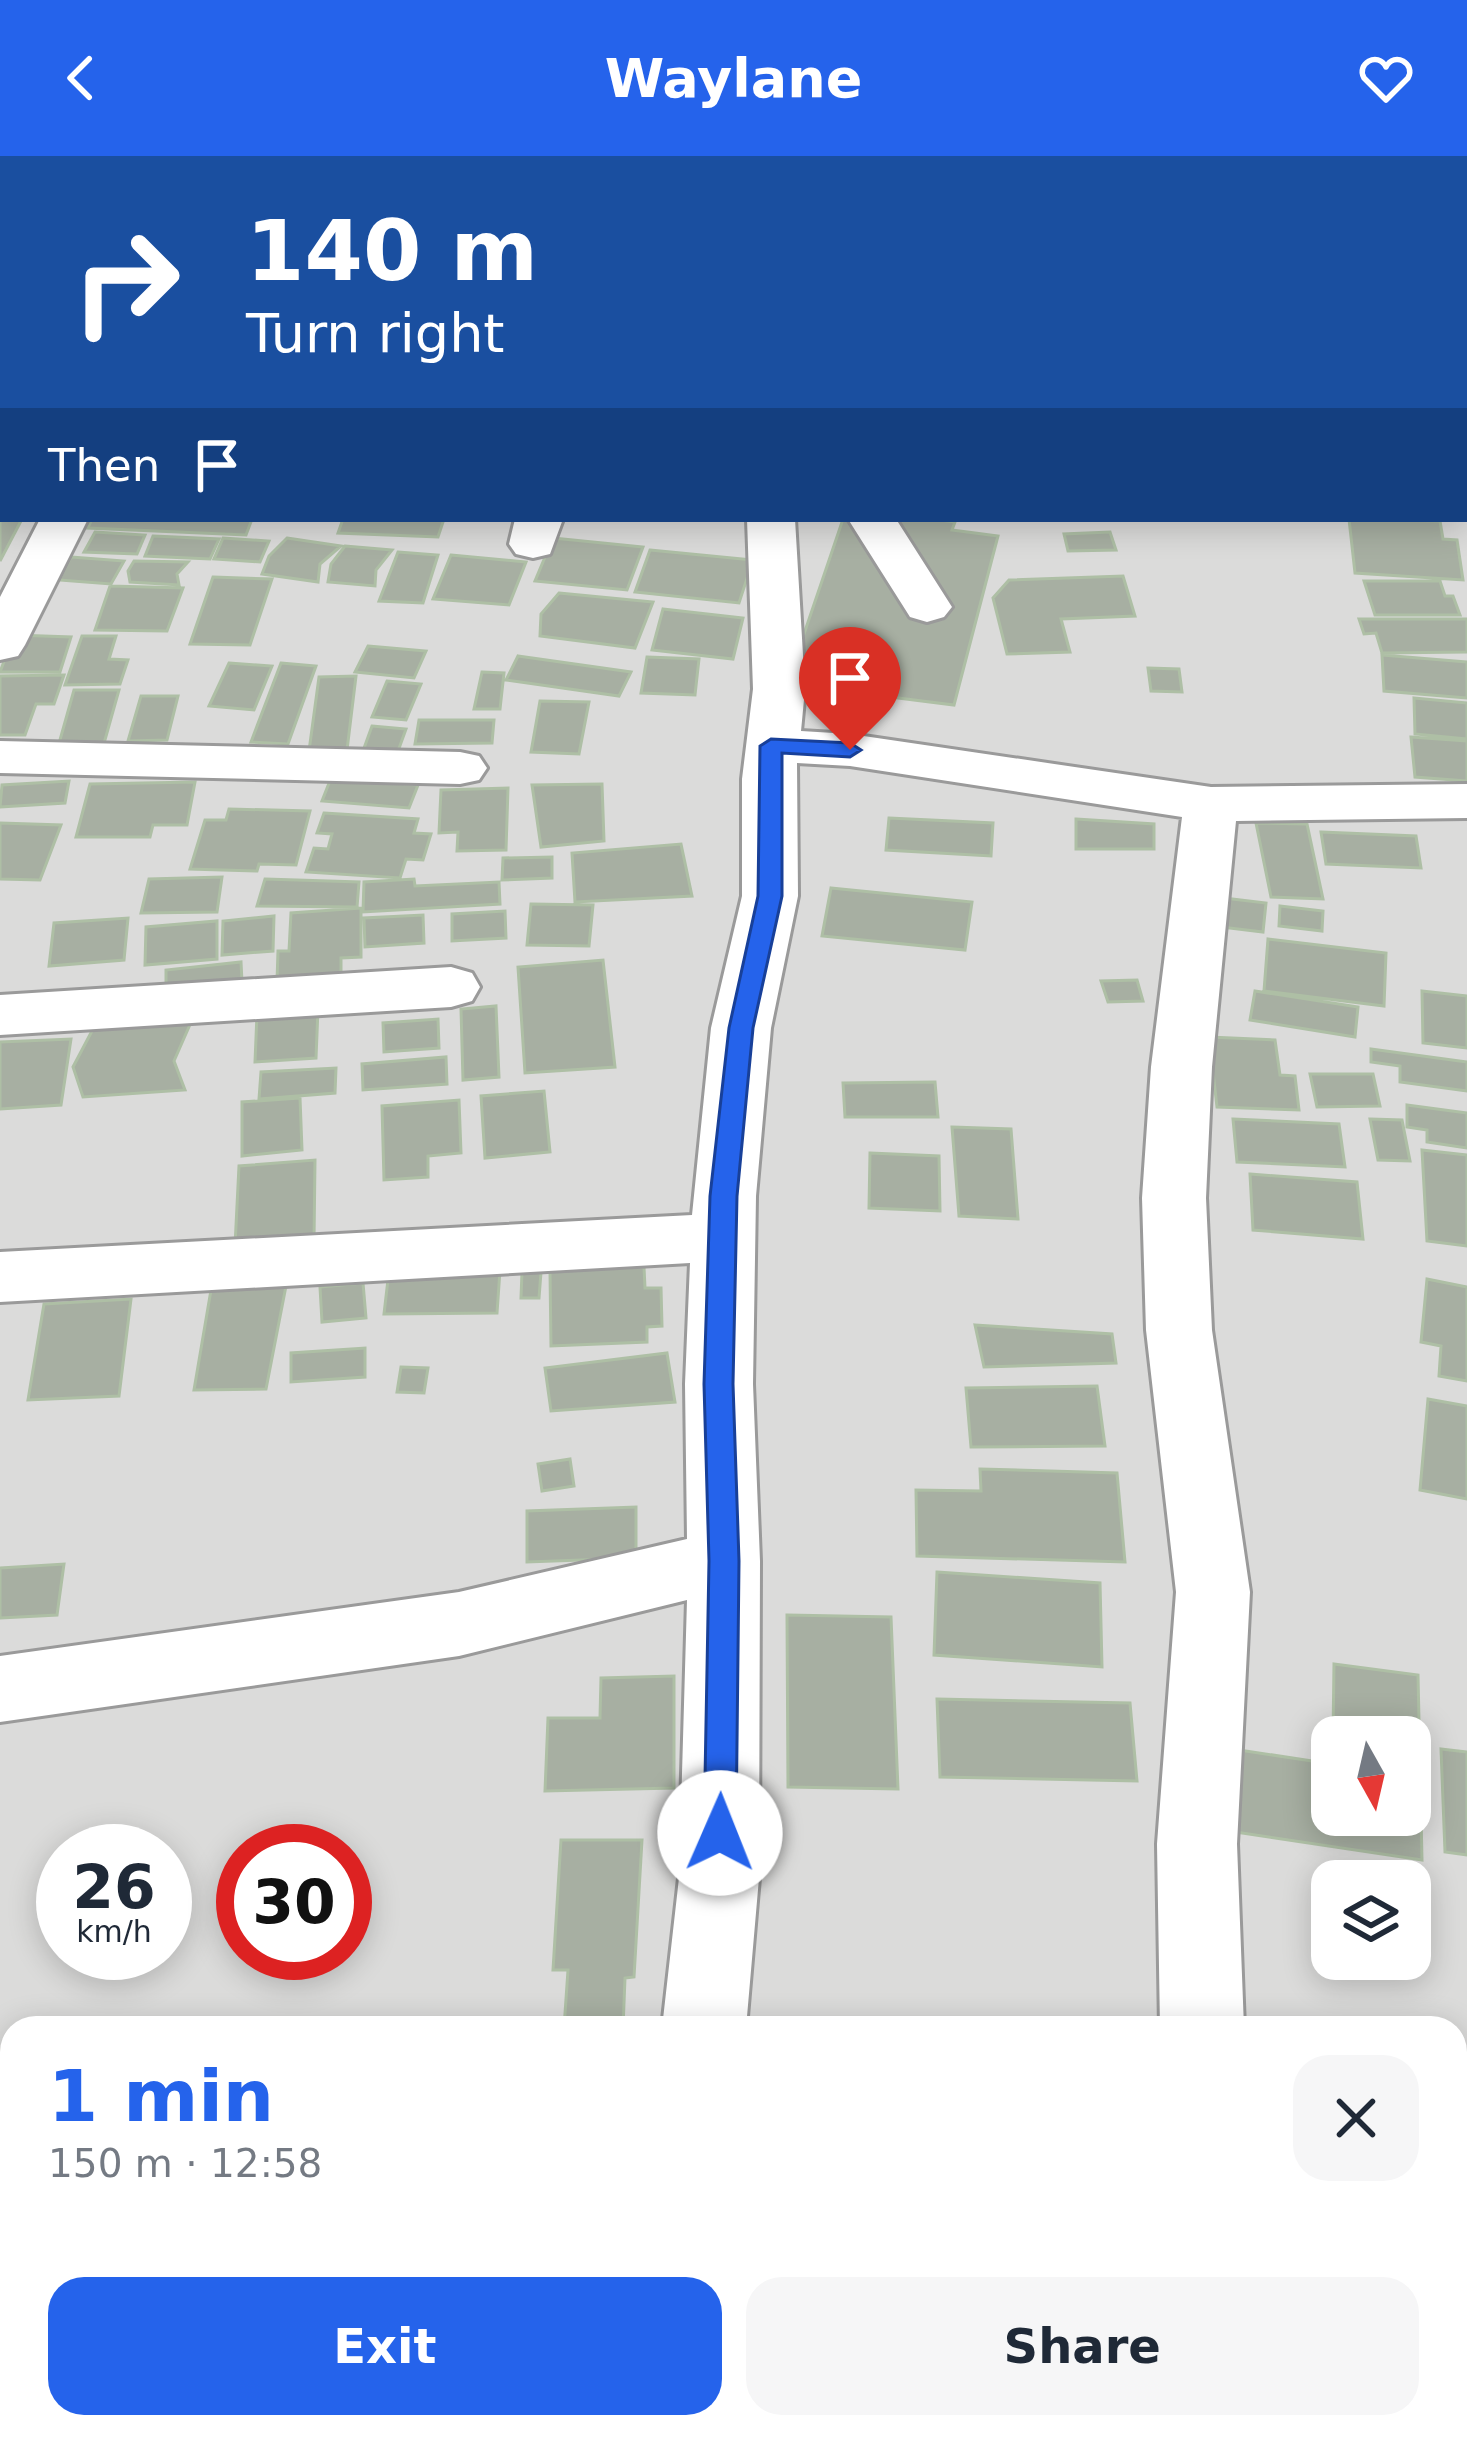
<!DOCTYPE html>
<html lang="en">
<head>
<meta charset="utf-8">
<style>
	:root { --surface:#fff; --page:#f6f6f7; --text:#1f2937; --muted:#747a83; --accent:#2563eb }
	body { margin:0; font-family:"DejaVu Sans",sans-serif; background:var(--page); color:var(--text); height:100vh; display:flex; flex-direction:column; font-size:45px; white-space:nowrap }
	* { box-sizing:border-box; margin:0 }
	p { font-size:39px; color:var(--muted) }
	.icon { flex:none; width:66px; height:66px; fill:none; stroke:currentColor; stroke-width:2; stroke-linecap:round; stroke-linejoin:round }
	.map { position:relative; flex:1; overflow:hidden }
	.drawer { position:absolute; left:0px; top:1860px; width:1467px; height:423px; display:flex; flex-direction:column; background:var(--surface); border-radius:36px 36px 0 0; box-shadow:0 6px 30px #0003 }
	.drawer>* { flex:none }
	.guide { position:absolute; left:0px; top:0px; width:1467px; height:366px; box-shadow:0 6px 30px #0003; background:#1a4fa0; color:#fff; overflow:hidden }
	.needle { width:78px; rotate:172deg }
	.controls { position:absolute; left:1311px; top:1560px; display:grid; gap:24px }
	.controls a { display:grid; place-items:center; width:120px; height:120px; border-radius:24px; background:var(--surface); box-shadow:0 6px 30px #0003; font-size:60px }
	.speed { position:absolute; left:36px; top:1668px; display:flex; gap:24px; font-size:60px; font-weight:700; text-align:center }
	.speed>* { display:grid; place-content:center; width:156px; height:156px; border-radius:50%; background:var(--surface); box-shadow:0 6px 30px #0003; line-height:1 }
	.speed small { font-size:30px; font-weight:400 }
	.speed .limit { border:18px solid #d22; background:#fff; color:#111 }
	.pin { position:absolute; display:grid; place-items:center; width:102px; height:102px; color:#fff; margin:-123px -51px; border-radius:50% 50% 50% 0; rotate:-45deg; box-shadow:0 0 12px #0007 }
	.pin .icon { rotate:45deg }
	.me { position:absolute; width:132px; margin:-66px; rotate:1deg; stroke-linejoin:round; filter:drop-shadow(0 0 9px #0008) }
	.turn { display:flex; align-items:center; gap:42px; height:252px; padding:0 48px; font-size:54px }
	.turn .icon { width:156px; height:156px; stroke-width:2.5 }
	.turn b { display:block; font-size:84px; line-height:102px }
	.then { display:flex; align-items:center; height:114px; padding:0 48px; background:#0003; gap:24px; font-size:45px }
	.round { display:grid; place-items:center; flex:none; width:126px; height:126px; border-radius:36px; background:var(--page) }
	.summary { display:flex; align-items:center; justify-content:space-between; height:204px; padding:0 48px }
	h1 { font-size:72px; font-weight:700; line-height:90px; color:var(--accent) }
	.primary-button { display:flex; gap:24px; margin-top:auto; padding:24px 48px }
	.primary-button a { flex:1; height:138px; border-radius:36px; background:var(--accent); color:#fff; font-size:48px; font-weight:700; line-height:138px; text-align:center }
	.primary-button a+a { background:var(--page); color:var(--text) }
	header { display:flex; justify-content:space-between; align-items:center; height:156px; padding:0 48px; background:var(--accent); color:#fff; font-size:54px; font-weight:700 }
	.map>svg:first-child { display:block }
</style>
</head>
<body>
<header><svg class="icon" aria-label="back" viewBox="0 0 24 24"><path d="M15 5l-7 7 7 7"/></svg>Waylane<svg class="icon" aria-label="heart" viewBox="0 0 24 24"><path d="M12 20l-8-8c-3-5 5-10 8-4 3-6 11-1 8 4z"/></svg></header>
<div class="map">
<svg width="1467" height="2282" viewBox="0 0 1467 2282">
	<rect width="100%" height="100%" fill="#e4eee3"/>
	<!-- residential -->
	<path fill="#dbdbda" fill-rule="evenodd" d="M 0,0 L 1467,0 L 1467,2282 L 0,2282 ZM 3,3 L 1464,3 L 1464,363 L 3,363 ZM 1332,1581 L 1410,1581 L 1410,1659 L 1332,1659 ZM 63,1695 L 165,1695 L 165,1797 L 63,1797 ZM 243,1695 L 345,1695 L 345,1797 L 243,1797 ZM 1332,1725 L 1410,1725 L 1410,1803 L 1332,1803 ZM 12,1872 L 1455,1872 L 1455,2271 L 12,2271 Z"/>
	<!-- building -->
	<path fill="#a7afa2" stroke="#aebfa5" stroke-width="3" d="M 0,0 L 98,0 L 100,3 L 3,3 L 0,38 Z
		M 0,351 L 3,363 L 22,363 L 0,405 Z
		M 92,363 L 252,363 L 246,379 L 88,372 Z
		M 343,363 L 444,363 L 438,381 L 338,377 Z
		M 843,363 L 895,368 L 897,363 L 933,363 L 955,366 L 952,374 L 998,380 L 954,549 L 787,528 Z
		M 1349,363 L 1440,365 L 1443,383 L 1457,384 L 1463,424 L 1355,417 Z
		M 95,376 L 145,379 L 137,398 L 84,396 Z
		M 1110,376 L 1116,394 L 1068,395 L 1064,378 Z
		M 153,380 L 219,383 L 210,403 L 145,400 Z
		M 223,382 L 269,385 L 260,406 L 214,403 Z
		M 287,382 L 341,390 L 320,408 L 318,426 L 262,418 L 269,400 Z
		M 553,382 L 643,391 L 627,434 L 535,425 Z
		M 345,390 L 392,394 L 376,414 L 375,430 L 328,426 L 331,408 Z
		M 650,394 L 753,404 L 739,447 L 635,436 Z
		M 398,396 L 438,399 L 423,447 L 379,445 Z
		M 451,399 L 526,406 L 509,449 L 433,443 Z
		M 71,401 L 124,405 L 111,428 L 59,424 Z
		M 134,405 L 188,406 L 177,418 L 179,429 L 130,426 L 128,415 Z
		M 1123,420 L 1135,460 L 1061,463 L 1070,496 L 1007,498 L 993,442 L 1009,424 Z
		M 213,421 L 272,423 L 250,489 L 190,488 Z
		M 1364,425 L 1440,425 L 1445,440 L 1453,440 L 1460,459 L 1375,459 Z
		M 110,430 L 183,432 L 167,475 L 95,474 Z
		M 559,437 L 653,446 L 635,492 L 540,480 L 541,458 Z
		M 663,453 L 743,462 L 733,503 L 652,494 Z
		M 1359,463 L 1467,463 L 1467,496 L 1382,497 L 1376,477 L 1364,478 Z
		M 14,479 L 71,481 L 60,516 L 0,516 Z
		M 82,480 L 116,480 L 109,503 L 128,504 L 120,528 L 65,529 Z
		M 368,490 L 426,495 L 414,522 L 355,516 Z
		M 1382,499 L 1467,506 L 1467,542 L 1384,535 Z
		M 518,500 L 631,516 L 619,540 L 506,524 Z
		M 647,501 L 699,503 L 695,539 L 641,537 Z
		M 229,507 L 272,510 L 254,554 L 209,550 Z
		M 281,507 L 316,510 L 288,588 L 251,586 Z
		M 1148,512 L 1179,513 L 1182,536 L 1151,535 Z
		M 482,516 L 504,517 L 500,553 L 474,553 Z
		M 64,519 L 54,548 L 36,548 L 25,579 L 0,579 L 0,520 Z
		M 356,520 L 347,594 L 309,595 L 319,521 Z
		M 387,525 L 421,528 L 406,564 L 372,561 Z
		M 74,534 L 119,534 L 103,591 L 58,591 Z
		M 141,540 L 178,540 L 167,584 L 128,585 Z
		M 1414,542 L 1467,547 L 1467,583 L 1415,578 Z
		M 540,545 L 589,546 L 579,598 L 531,596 Z
		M 419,564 L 494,564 L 492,587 L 415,588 Z
		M 372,570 L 406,573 L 397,598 L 363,595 Z
		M 1411,581 L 1467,585 L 1467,625 L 1415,621 Z
		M 331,622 L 418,629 L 409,652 L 322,645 Z
		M 69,625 L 65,647 L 0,651 L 2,629 Z
		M 195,626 L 187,669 L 153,669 L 150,681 L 76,681 L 90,628 Z
		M 602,628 L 604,685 L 541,691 L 532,629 Z
		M 508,632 L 506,694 L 457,695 L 458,676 L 439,677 L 441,634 Z
		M 229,653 L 310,655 L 296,709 L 259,708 L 257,715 L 190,713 L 205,664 L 226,664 Z
		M 324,657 L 418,663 L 414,677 L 431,678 L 423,704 L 406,703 L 400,722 L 306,716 L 314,692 L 328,693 L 332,678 L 317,677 Z
		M 889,662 L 993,667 L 991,700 L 886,694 Z
		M 1076,663 L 1154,668 L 1154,693 L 1076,693 Z
		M 0,667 L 61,669 L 40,724 L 0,723 Z
		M 1256,667 L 1307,668 L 1323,743 L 1271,741 Z
		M 1321,676 L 1416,680 L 1421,712 L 1326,708 Z
		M 681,688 L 692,740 L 575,746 L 572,697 Z
		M 552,701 L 552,722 L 502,724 L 503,702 Z
		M 222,721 L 217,756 L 141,757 L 149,723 Z
		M 265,723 L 359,726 L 357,751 L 257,750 Z
		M 414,723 L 415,730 L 499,726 L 500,748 L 363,756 L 364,726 Z
		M 831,732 L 972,746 L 965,794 L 822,780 Z
		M 1224,742 L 1266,747 L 1263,776 L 1221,771 Z
		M 531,748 L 593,749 L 589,790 L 527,789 Z
		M 1280,750 L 1323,755 L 1322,775 L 1279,770 Z
		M 361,752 L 361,801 L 341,802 L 341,822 L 277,826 L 278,795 L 289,795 L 291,757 Z
		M 505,755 L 506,782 L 452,785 L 452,758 Z
		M 423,759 L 424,787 L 365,791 L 364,762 Z
		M 274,760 L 273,795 L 222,799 L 223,765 Z
		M 128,762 L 124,804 L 49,810 L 54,767 Z
		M 217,765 L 217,803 L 145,809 L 146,771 Z
		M 1268,783 L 1386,797 L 1384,850 L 1264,835 Z
		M 603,804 L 615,911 L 525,917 L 518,811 Z
		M 241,806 L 242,826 L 166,835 L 166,814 Z
		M 1137,824 L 1143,845 L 1108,846 L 1101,825 Z
		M 1255,835 L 1358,851 L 1355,881 L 1250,864 Z
		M 1422,835 L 1467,840 L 1467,892 L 1423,887 Z
		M 496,850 L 499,921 L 463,924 L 461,853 Z
		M 318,853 L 316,902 L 255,906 L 257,858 Z
		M 438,863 L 439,892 L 384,896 L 383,867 Z
		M 192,864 L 174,905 L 185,934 L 83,941 L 73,911 L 93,873 Z
		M 1209,881 L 1275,884 L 1280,919 L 1295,920 L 1299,954 L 1217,951 Z
		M 71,883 L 61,949 L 0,953 L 0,886 Z
		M 1371,893 L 1467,906 L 1467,935 L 1400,926 L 1400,910 L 1371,906 Z
		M 446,901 L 447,928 L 363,934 L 362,908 Z
		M 336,912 L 335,937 L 259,943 L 261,916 Z
		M 1310,918 L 1373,918 L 1380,950 L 1317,951 Z
		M 935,926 L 938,961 L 845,961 L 843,927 Z
		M 544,935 L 550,996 L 485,1002 L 481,940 Z
		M 300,942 L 302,994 L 242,1000 L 242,946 Z
		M 459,944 L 461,997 L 428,1000 L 428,1021 L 384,1024 L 382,950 Z
		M 1407,949 L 1467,957 L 1467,992 L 1427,986 L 1427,974 L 1407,971 Z
		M 1233,963 L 1339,968 L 1345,1011 L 1237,1006 Z
		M 1370,963 L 1402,964 L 1410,1005 L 1378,1004 Z
		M 952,971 L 1011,973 L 1018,1063 L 959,1060 Z
		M 1422,994 L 1467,999 L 1467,1090 L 1427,1085 Z
		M 870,997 L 939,1000 L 940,1055 L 869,1052 Z
		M 315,1004 L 314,1084 L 235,1090 L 239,1010 Z
		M 1250,1018 L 1357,1026 L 1363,1083 L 1253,1074 Z
		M 644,1111 L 645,1132 L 661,1132 L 662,1170 L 647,1171 L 647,1186 L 551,1190 L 550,1115 Z
		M 500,1114 L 497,1157 L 384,1158 L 389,1115 Z
		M 522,1116 L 541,1116 L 539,1142 L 521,1142 Z
		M 1427,1123 L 1467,1131 L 1467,1225 L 1439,1220 L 1441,1190 L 1421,1186 Z
		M 363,1127 L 366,1162 L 322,1166 L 320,1131 Z
		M 212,1128 L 286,1130 L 266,1233 L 194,1234 Z
		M 131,1143 L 119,1240 L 28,1244 L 44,1148 Z
		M 975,1169 L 1112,1178 L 1116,1207 L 984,1211 Z
		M 365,1192 L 365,1221 L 291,1226 L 291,1197 Z
		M 667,1197 L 675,1246 L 551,1255 L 545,1212 Z
		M 401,1211 L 428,1212 L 424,1237 L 397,1236 Z
		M 1097,1230 L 1105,1290 L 971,1291 L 966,1232 Z
		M 1428,1243 L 1467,1250 L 1467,1343 L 1420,1334 Z
		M 570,1303 L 574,1330 L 542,1335 L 538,1308 Z
		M 980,1313 L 1117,1317 L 1125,1406 L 917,1400 L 916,1334 L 981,1335 Z
		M 636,1351 L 636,1402 L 527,1406 L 527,1355 Z
		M 64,1408 L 57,1459 L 0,1462 L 0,1412 Z
		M 937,1416 L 1100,1427 L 1102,1511 L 934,1499 Z
		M 787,1459 L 891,1461 L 898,1633 L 788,1631 Z
		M 1334,1508 L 1418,1519 L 1422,1704 L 1222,1674 L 1226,1592 L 1332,1608 L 1332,1659 L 1410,1659 L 1410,1581 L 1333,1581 Z
		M 674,1520 L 674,1632 L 545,1635 L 548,1562 L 600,1562 L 601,1522 Z
		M 937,1543 L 1130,1547 L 1137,1625 L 940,1621 Z
		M 1441,1593 L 1467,1596 L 1467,1699 L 1445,1696 Z
		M 561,1684 L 642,1684 L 634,1821 L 625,1822 L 623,1872 L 564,1872 L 568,1814 L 553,1814 Z
		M 12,1937 L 12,2066 L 0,2067 L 0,1938 Z
		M 1455,2004 L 1467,2004 L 1467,2087 L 1455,2035 Z
		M 1455,2205 L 1467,2252 L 1467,2282 L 1331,2282 L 1329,2271 L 1455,2271 Z
		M 509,2271 L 616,2271 L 617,2282 L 509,2282 Z"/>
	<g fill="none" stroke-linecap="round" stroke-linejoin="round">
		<defs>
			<path id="minor" d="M 239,0 L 277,0 L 277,3 L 239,3 Z
				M 624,0 L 662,0 L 664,3 L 626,3 Z
				M 837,0 L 876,0 L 878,3 L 839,3 Z
				M 904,0 L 971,0 L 902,3 Z
				M 1464,133 L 1467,133 L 1467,159 L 1464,159 Z
				M 1465,316 L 1467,317 L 1467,353 L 1464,352 Z
				M 0,317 L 3,317 L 3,345 L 0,345 Z
				M 40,363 L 88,363 L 25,489 L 18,500 L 0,504 L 0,441 Z
				M 515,363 L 563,363 L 550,398 L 533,402 L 516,398 L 509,388 Z
				M 747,363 L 795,363 L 805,533 L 801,575 L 850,578 L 1211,631 L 1467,628 L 1467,662 L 1236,665 L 1212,911 L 1206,1042 L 1212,1174 L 1250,1436 L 1237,1688 L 1244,1872 L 1160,1872 L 1157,1688 L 1176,1436 L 1146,1174 L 1142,1042 L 1151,911 L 1182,661 L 850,610 L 797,607 L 798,740 L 771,872 L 756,1040 L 753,1228 L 760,1405 L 759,1722 L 746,1872 L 662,1872 L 679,1722 L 687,1444 L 459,1500 L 0,1566 L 0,1500 L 459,1436 L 687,1383 L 685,1228 L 690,1107 L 0,1146 L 0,1096 L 692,1059 L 711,872 L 742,740 L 742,623 L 753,533 Z
				M 848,363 L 896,363 L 952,451 L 944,461 L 927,466 L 910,461 Z
				M 0,585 L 460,596 L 479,600 L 487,612 L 479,624 L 460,628 L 0,617 Z
				M 451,811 L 472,817 L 480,831 L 472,845 L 451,851 L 0,879 L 0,839 Z
				M 632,2271 L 726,2271 L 725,2282 L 631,2282 Z
				M 1167,2271 L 1261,2271 L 1261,2282 L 1167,2282 Z"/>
		</defs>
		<!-- minor casing -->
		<use href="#minor" stroke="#9a9a9a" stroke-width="6"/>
		<!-- minor -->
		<use href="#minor" fill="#fff" fill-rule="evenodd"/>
	</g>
	<!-- route -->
	<path fill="#2563eb" stroke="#184099" stroke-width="3" d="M 771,583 L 850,587 L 861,594 L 850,601 L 782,597 L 782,740 L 753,872 L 737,1040 L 733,1228 L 739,1405 L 736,1677 L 732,1688 L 720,1692 L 708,1688 L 704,1677 L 709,1405 L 704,1228 L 710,1040 L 729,872 L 758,740 L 760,590 Z"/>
</svg>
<div class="controls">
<a><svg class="needle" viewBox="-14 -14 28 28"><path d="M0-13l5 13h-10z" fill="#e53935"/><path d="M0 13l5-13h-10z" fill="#747a83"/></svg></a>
<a><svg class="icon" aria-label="layers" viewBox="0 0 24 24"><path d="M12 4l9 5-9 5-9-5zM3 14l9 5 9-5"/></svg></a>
</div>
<div class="speed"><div>26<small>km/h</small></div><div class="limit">30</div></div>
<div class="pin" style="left:850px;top:594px;background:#d93025"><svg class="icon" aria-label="arrive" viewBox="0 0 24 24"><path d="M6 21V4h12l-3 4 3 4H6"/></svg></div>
<svg class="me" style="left:720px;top:1677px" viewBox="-20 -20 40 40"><circle r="19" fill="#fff"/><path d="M0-13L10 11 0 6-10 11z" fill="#2563eb"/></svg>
<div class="guide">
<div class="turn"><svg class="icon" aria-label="right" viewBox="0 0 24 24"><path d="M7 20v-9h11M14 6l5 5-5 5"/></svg><div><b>140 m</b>Turn right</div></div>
<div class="then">Then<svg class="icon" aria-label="arrive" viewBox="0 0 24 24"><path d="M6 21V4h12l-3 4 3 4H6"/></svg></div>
</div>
<section class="drawer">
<div class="summary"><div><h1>1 min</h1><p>150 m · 12:58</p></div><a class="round"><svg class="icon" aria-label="close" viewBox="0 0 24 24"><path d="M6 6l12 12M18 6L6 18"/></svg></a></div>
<div class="primary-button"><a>Exit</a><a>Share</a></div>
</section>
</div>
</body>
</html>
